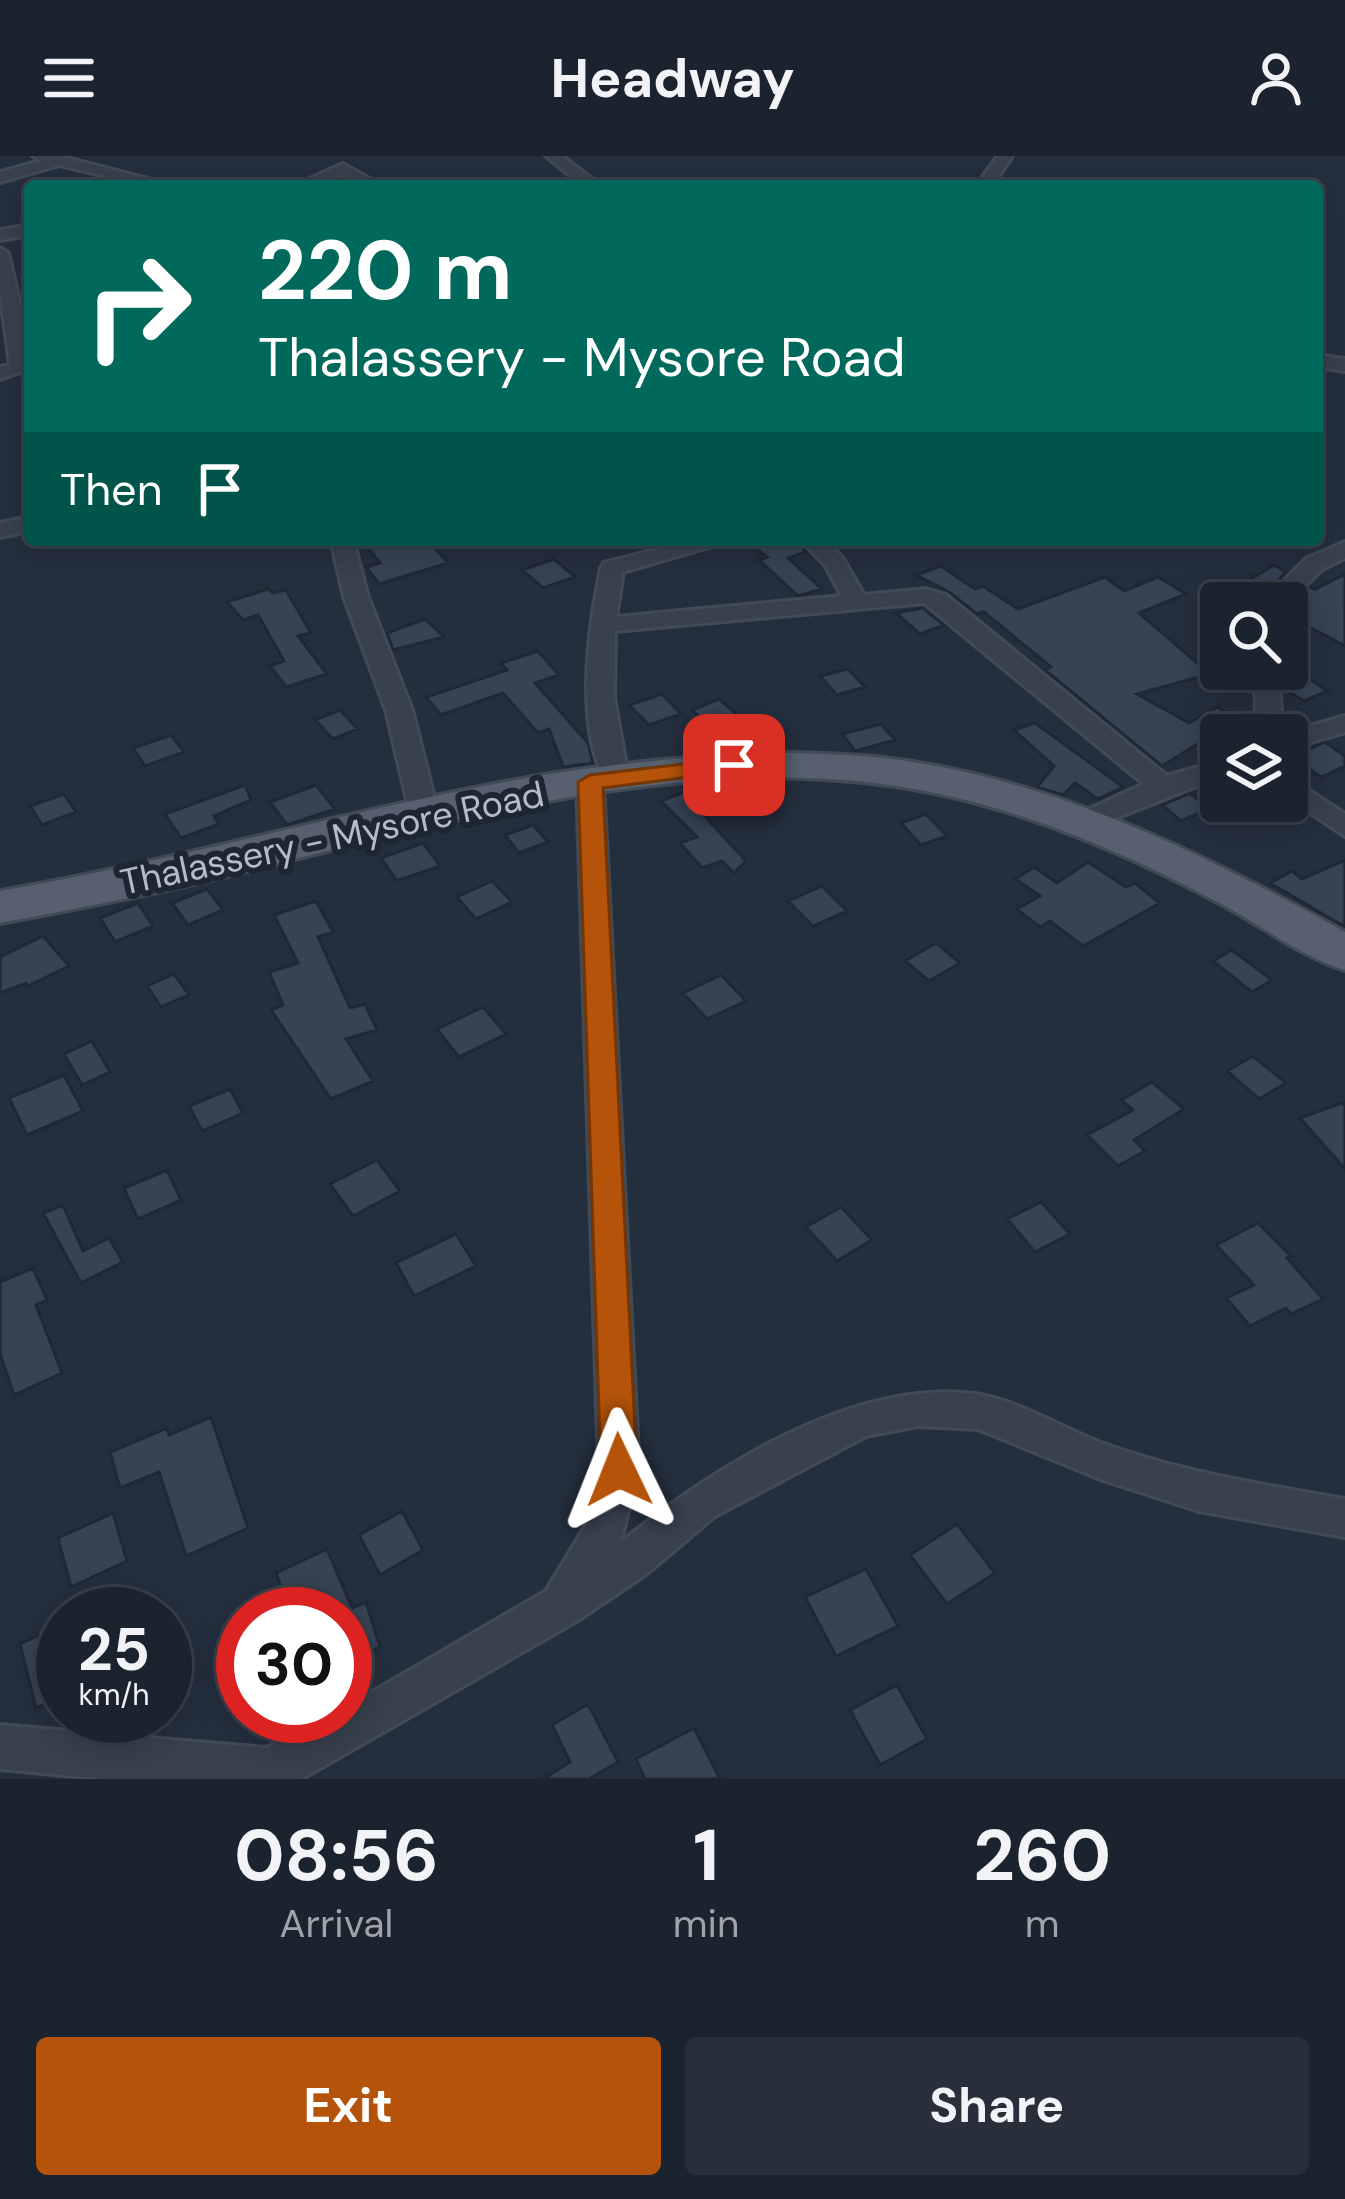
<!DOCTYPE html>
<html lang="en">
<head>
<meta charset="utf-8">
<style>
	:root { --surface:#1b232e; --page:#282f3a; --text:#f1f3f6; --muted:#a0a4aa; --line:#39404a; --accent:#b45309 }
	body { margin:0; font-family:"DM Sans",sans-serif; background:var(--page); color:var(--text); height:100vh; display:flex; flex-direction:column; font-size:45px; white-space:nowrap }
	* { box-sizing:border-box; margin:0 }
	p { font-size:39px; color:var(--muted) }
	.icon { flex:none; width:66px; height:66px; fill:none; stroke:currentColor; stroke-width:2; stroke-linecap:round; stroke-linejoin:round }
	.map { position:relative; height:1623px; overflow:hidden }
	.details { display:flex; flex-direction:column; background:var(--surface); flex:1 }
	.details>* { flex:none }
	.banner { position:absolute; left:24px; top:24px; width:1299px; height:366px; border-radius:12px; box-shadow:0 6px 30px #0003,0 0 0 3px var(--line); background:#00695c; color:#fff; overflow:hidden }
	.controls { position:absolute; left:1200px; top:426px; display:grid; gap:24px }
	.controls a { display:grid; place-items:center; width:108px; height:108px; border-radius:12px; background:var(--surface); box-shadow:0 6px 30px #0003,0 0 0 3px var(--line); font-size:60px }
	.speed { position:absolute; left:36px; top:1431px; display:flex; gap:24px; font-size:60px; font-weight:700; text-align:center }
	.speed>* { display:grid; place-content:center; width:156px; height:156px; border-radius:50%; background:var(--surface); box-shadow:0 6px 30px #0003,0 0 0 3px var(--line); line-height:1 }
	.speed small { font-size:30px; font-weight:400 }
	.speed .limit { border:18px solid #d22; background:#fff; color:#111 }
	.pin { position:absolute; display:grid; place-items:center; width:102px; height:102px; color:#fff; margin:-51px; border-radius:24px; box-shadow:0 6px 18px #0006 }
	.me { position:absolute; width:132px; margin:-66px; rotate:358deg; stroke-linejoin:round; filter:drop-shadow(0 0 9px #0008) }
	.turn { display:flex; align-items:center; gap:42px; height:252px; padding:0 36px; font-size:54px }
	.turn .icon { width:156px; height:156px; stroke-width:2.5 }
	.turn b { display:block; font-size:84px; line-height:102px }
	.then { display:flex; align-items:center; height:114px; padding:0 36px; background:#0003; gap:24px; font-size:45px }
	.eta { display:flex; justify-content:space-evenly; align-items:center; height:204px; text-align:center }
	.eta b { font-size:72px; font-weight:700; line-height:84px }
	.button { display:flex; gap:24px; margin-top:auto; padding:24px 36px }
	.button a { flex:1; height:138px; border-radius:12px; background:var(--accent); color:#fff; font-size:48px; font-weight:700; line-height:138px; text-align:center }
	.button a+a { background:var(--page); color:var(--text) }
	header { display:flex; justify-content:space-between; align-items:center; height:156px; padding:0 36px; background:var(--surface); font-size:54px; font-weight:700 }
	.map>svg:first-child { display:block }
</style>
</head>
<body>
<header><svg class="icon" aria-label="menu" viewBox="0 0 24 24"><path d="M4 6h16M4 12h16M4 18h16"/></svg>Headway<svg class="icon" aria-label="person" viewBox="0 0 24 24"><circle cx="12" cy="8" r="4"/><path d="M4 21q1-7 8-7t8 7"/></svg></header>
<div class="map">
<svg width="1345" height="1623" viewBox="0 0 1345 1623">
	<rect width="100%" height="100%" fill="#242f3e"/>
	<!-- building -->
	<path fill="#364354" stroke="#1f2835" stroke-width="3" d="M 362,384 L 428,384 L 448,407 L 379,428 L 366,411 L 380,407 Z
		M 744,384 L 797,384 L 806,396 L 788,402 L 822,433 L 798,440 L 759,404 L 767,401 Z
		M 554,403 L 575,421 L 543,432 L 522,414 Z
		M 1274,409 L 1286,416 L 1259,444 L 1209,447 Z
		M 941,410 L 975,433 L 983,430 L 1018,453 L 1105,421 L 1124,435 L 1158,421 L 1186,438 L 1139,457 L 1210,518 L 1137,538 L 1189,567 L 1217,551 L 1247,569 L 1229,579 L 1212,579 L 1162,610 L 1045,514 L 1051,511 L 984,456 L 977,458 L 949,436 L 916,419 Z
		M 1345,418 L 1345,490 L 1287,459 L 1287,452 L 1310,431 L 1315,433 Z
		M 268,433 L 273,437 L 286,434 L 311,477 L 298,480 L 327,518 L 286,531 L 270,510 L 284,505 L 258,459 L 243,464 L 227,446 Z
		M 923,452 L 944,469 L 920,478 L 896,457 Z
		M 425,463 L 444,481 L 393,494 L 387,477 Z
		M 538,495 L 559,519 L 535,527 L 588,587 L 593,607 L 563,611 L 549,573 L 538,577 L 503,537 L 441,559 L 426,541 L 507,514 L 501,507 Z
		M 848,513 L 865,531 L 837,539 L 820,520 Z
		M 1303,519 L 1328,535 L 1304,545 L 1284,533 L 1284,527 Z
		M 662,538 L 681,558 L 649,569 L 629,549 Z
		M 719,543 L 740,561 L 712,572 L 692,554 Z
		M 340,554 L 358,573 L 333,583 L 315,564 Z
		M 1035,567 L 1123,631 L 1098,643 L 1075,627 L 1063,639 L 1037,631 L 1054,610 L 1014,574 Z
		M 881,568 L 895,584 L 855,595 L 842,578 Z
		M 171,579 L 184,596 L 145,610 L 133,592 Z
		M 1325,586 L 1345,600 L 1345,610 L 1321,621 L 1292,601 Z
		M 245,629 L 251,644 L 214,660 L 219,668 L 181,682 L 165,658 Z
		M 316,629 L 335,653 L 287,669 L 270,646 Z
		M 691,633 L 710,652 L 701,656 L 746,705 L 734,717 L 722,705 L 702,712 L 680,687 L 697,681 L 661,645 Z
		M 1190,637 L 1209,653 L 1181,665 L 1162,649 Z
		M 64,638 L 76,656 L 42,669 L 30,650 Z
		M 926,658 L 947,680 L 921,689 L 901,667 Z
		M 533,669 L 548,686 L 519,697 L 505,679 Z
		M 423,687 L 440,710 L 397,725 L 381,702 Z
		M 1345,704 L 1345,771 L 1270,727 L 1292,715 L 1302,723 Z
		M 1088,706 L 1126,731 L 1135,727 L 1160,747 L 1083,790 L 1050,765 L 1040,771 L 1017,753 L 1040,740 L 1015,723 L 1034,711 L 1057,727 Z
		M 492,725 L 512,746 L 476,763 L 457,741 Z
		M 822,730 L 847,755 L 813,770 L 788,745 Z
		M 207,733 L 223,754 L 188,769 L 172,747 Z
		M 316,745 L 333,776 L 318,781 L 350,852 L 365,848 L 377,874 L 346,883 L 373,925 L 331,943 L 271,854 L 283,849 L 269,816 L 298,807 L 274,759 Z
		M 138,747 L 153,770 L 115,786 L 100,762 Z
		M 43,780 L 69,810 L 28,830 L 26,827 L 0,837 L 0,801 Z
		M 936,787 L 960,807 L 929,825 L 905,805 Z
		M 1232,794 L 1272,824 L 1252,836 L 1213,805 Z
		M 174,818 L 189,839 L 161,851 L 147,830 Z
		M 721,819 L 746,845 L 707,863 L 683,837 Z
		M 483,851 L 506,878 L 459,901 L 437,873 Z
		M 92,885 L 110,916 L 82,929 L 64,898 Z
		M 1253,900 L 1286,927 L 1259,943 L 1227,915 Z
		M 64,919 L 83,955 L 27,979 L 9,942 Z
		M 1152,926 L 1184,953 L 1134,984 L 1145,995 L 1118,1010 L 1087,979 L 1133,954 L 1121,944 Z
		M 230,933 L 243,957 L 202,975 L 189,950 Z
		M 1345,946 L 1345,1013 L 1300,962 Z
		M 377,1004 L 400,1035 L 353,1060 L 330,1028 Z
		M 167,1014 L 181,1044 L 138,1063 L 124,1032 Z
		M 1041,1046 L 1070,1078 L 1035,1096 L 1007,1063 Z
		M 63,1049 L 83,1095 L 109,1082 L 123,1106 L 81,1127 L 43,1057 Z
		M 841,1051 L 872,1084 L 837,1105 L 806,1071 Z
		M 1258,1067 L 1291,1100 L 1287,1102 L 1323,1143 L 1291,1158 L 1286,1152 L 1250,1170 L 1226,1142 L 1254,1129 L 1216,1089 Z
		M 456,1078 L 476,1110 L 414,1140 L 396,1107 Z
		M 33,1112 L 47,1144 L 36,1149 L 62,1217 L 14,1239 L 0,1198 L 0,1126 Z
		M 211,1261 L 248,1372 L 186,1400 L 159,1316 L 120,1332 L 110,1296 L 167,1272 L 169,1279 Z
		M 402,1355 L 423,1394 L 380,1419 L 359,1379 Z
		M 113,1357 L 127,1405 L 71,1431 L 58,1382 Z
		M 957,1368 L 995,1417 L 947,1448 L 910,1399 Z
		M 327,1393 L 352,1452 L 366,1446 L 380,1491 L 345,1506 L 345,1458 L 291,1458 L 276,1417 Z
		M 866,1413 L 898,1470 L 836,1500 L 805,1441 Z
		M 63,1468 L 63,1539 L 36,1552 L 20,1488 Z
		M 897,1529 L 927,1583 L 880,1609 L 850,1554 Z
		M 588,1548 L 618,1606 L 589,1623 L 543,1623 L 570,1606 L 552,1569 Z
		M 694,1572 L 720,1623 L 645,1623 L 636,1603 Z"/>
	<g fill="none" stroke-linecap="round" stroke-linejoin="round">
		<defs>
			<path id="street" d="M 33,0 L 59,0 L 175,30 L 148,30 L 59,9 L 0,26 L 0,16 L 41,5 Z
				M 546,0 L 562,0 L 601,30 L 583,30 Z
				M 998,0 L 1012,0 L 992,30 L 976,30 Z
				M 343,8 L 382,30 L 363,30 L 342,19 L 315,30 L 294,30 Z
				M 30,69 L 30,79 L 0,84 L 0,74 Z
				M 0,92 L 8,97 L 25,170 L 30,170 L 29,213 L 0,223 L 0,211 L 10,209 L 0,135 Z
				M 1317,199 L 1345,203 L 1345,215 L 1317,211 Z
				M 30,361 L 30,375 L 0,381 L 0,367 Z
				M 331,384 L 353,384 L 368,441 L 412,554 L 439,661 L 435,667 L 415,667 L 411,661 L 386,554 L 344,441 Z
				M 695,384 L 732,384 L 623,416 L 616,461 L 842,440 L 825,409 L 801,384 L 824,384 L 842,401 L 864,439 L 926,433 L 946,439 L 1167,620 L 1221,604 L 1221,621 C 1194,629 1088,677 1072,673 L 1068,667 L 1072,661 L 1144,628 L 924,447 L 615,475 L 614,542 L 628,620 L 615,628 L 606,626 C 575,569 589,471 601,412 L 604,407 Z
				M 1345,386 L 1345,402 L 1322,413 L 1287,447 L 1262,447 L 1306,403 Z
				M 1255,513 L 1279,513 L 1282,578 L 1345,560 L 1345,576 L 1287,593 L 1287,579 L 1256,579 Z
				M 590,618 L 603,626 L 639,1314 L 620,1387 C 712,1313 853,1222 975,1238 C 1018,1244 1063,1273 1104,1288 C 1182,1316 1263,1329 1345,1343 L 1345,1381 L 1199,1355 L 1103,1324 L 978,1273 L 918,1270 L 866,1280 L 715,1360 L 645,1419 L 575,1466 L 301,1623 L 106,1623 L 0,1613 L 0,1569 L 266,1592 L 331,1560 L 345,1560 L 345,1552 L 546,1435 L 589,1364 L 599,1314 L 577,626 Z
				M 1287,620 L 1345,658 L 1345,680 L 1287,641 Z"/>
			<path id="primary" d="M 775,596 C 811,598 848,598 884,602 C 1049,621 1202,697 1345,776 L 1345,814 C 1303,801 1263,771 1225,750 C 1151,710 1072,674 991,651 C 738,576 470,661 223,721 C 149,739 75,753 0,767 L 0,735 C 187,703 369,648 556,617 C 629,606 701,600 775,596 Z"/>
		</defs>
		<!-- street casing -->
		<use href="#street" stroke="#414a57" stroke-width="6"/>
		<!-- primary casing -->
		<use href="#primary" stroke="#414a57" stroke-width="6"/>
		<!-- street -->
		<use href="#street" fill="#38414e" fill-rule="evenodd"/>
		<!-- primary -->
		<use href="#primary" fill="#56606e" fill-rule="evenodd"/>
	</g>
	<!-- route -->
	<path fill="#b45309" stroke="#753606" stroke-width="3" d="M 734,602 L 746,609 L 743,614 L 603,632 L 637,1314 L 631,1326 L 619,1331 L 606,1326 L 601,1314 L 578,626 L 590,619 Z"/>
	<g text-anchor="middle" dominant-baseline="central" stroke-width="12" stroke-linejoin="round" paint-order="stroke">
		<!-- street labels -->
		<g font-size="36" fill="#b4bcc9" stroke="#1d2633">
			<text transform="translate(332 682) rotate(-12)">Thalassery - Mysore Road</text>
		</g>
	</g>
</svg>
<div class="controls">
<a><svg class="icon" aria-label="search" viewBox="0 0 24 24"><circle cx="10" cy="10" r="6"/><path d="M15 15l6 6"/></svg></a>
<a><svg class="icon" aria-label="layers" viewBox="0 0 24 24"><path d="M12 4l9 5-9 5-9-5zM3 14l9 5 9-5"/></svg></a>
</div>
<div class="speed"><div>25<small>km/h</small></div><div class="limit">30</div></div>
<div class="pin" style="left:734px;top:609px;background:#d93025"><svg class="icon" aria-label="arrive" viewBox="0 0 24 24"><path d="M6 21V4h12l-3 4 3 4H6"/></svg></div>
<svg class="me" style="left:619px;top:1314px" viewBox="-20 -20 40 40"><path d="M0-17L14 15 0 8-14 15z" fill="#b45309" stroke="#fff" stroke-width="4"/></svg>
<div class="banner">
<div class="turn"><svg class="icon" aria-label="right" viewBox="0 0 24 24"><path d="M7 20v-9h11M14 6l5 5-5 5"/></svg><div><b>220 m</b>Thalassery - Mysore Road</div></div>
<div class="then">Then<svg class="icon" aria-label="arrive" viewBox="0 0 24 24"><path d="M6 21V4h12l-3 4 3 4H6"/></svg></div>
</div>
</div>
<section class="details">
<div class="eta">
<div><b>08:56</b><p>Arrival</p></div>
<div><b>1</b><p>min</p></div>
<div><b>260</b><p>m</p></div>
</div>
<div class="button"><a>Exit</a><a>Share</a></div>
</section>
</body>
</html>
